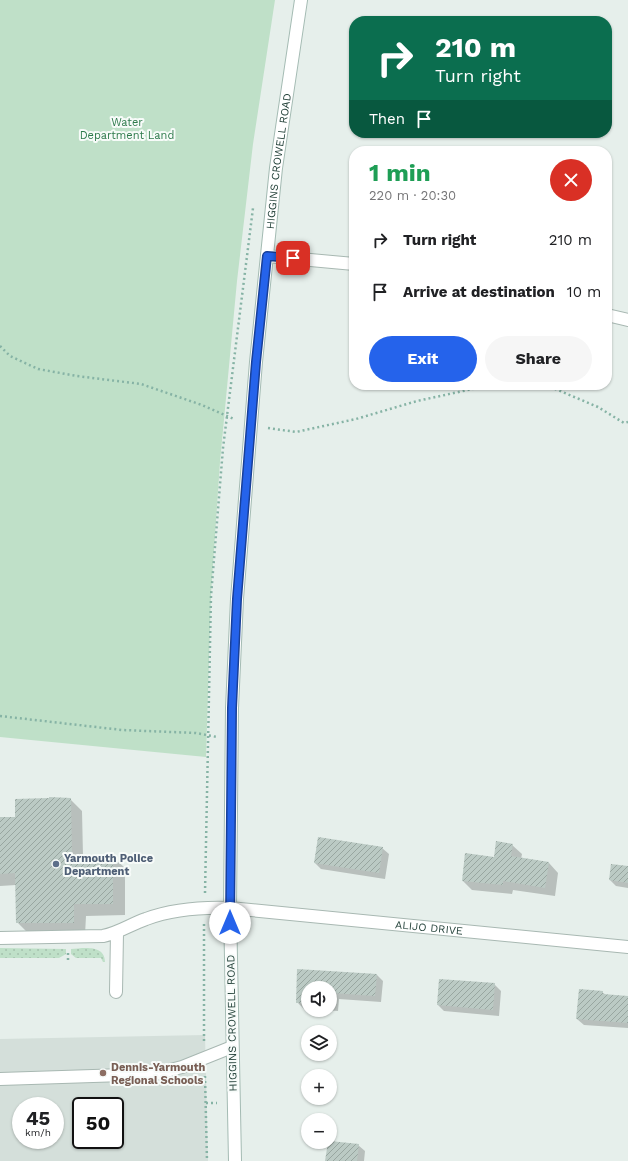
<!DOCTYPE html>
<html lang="en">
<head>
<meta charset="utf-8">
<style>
	:root { --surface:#fff; --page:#f6f6f6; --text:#202124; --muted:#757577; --accent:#2563eb }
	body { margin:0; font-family:"Work Sans",sans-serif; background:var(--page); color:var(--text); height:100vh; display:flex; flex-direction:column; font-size:15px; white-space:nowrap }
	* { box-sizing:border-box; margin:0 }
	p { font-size:13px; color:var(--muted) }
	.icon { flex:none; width:22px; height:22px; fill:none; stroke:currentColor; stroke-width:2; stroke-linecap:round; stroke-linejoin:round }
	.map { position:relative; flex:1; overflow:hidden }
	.panel { position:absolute; left:349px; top:146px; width:263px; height:244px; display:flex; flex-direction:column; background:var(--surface); border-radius:16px; box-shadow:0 1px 3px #0004 }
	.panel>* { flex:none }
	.top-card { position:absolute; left:349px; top:16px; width:263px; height:122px; border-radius:16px; box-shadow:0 1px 3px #0004; background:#0b6e4f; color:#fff; overflow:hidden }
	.controls { position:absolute; left:301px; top:981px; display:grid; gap:8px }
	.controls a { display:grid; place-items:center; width:36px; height:36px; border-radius:50%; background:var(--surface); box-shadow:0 1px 3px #0004; font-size:20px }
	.speed { position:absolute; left:12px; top:1097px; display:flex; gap:8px; font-size:20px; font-weight:700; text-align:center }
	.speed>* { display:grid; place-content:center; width:52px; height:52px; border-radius:50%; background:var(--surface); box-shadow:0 1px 3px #0004; line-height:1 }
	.speed small { font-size:10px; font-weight:400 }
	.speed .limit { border:2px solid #111; border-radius:6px; background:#fff; color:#111 }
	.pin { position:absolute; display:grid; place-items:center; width:34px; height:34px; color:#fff; margin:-17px; border-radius:8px; box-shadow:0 2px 6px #0006 }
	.me { position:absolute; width:44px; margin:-22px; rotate:0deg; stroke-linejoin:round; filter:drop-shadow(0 0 3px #0008) }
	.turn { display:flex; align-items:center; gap:14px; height:84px; padding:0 20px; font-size:18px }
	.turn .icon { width:52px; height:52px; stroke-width:2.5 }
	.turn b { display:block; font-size:28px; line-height:34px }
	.then { display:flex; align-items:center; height:38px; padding:0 20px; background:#0003; gap:8px; font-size:15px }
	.round { display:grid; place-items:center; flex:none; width:42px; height:42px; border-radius:21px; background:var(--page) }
	.headline { display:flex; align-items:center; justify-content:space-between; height:68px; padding:0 20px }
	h1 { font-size:24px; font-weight:700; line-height:30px; color:#1e9e55 }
	.cta { display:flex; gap:8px; margin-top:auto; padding:8px 20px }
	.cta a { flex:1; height:46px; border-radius:24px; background:var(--accent); color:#fff; font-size:16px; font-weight:700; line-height:46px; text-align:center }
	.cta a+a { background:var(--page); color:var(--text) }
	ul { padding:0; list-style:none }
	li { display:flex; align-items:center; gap:12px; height:52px; padding:0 20px }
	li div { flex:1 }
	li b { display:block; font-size:15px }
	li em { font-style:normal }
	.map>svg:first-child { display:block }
</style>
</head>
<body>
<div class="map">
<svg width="628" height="1161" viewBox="0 0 628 1161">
	<defs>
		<pattern id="grass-dots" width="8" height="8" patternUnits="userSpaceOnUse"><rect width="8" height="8" fill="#bfe0c8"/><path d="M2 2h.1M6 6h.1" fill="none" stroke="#a4c1ad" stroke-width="1.8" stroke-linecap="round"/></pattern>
		<pattern id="building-hatch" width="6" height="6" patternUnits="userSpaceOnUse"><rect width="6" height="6" fill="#bbcac4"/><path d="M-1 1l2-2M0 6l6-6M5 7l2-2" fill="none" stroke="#98a6a0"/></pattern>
	</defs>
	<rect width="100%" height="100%" fill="#e6efeb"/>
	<!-- built -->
	<path fill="#d4dfda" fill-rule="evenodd" d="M 205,1035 L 208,1161 L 0,1161 L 0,1039 ZM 21,1106 L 55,1106 L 55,1140 L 21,1140 ZM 81,1106 L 115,1106 L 115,1140 L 81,1140 Z"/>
	<!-- grass -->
	<path fill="url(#grass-dots)" d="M 0,948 L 66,949 L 66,954 L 59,958 L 0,958 Z
		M 71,949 C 83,948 105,944 105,962 L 103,962 L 101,958 L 76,958 L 71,954 Z"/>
	<!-- park -->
	<path fill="#bfe0c8" d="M 0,0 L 275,0 L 253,144 L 237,281 L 220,462 L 211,594 L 206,757 L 0,737 Z"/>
	<!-- shadow -->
	<path fill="#0003" d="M 70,799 L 82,811 L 83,856 L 112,856 L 125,868 L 125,915 L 86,916 L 85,935 L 29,934 L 17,922 L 16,885 L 0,886 L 0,818 L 16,818 Z
		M 512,845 L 522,854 L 521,859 L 549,863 L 558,873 L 555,896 L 513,890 L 512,894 L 472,890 L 463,881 Z
		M 382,848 L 389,854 L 385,879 L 321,869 L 315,863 Z
		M 628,867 L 628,888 L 616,886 L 610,880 Z
		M 298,970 L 377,975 L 383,981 L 381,1002 L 339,999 L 338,1011 L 324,1010 L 330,1010 L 330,988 L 308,988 L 308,1009 L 304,1009 L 297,1002 Z
		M 494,984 L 501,991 L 499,1016 L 444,1011 L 438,1005 Z
		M 602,992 L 606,995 L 628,997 L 628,1028 L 584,1025 L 577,1019 Z
		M 329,1142 L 358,1145 L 365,1151 L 364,1161 L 326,1161 Z"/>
	<!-- building -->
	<path fill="url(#building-hatch)" d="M 49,797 L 71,798 L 72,855 L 113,855 L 113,904 L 74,904 L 74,923 L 16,923 L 15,873 L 0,874 L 0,817 L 15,817 L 15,799 L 49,798 Z
		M 318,837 L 383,847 L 379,873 L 314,863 Z
		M 496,841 L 513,844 L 511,856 L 549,862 L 545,888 L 503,881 L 503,885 L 462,881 L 465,853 L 494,857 Z
		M 611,864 L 628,866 L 628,883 L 609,880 Z
		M 297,969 L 377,974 L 375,996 L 333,993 L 332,1005 L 330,1005 L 330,988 L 308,988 L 308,1003 L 296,1003 Z
		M 439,979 L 495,983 L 493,1010 L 437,1005 Z
		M 579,989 L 603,991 L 603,994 L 628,996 L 628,1023 L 576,1019 Z
		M 330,1141 L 359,1144 L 357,1161 L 325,1161 L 328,1142 L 330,1142 Z"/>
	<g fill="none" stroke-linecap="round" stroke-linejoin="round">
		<defs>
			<path id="lane" d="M 267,256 L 354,264
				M 607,315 L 628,320
				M 0,938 L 103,936 C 119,933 131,924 146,919 C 173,909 202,907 230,908
				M 116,992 L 117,933
				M 0,1079 L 155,1074 L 182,1067 L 232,1047"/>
			<g id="street">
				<path id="s1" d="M 230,908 L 628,947"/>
			</g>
			<g id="secondary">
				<path id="s2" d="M 235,1161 L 230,908 L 232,708 L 237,599 L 256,362 L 276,168 L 301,0"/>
			</g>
		</defs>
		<!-- lane casing -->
		<use href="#lane" stroke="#a8b8b2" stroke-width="14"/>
		<!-- street casing -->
		<use href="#street" stroke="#a8b8b2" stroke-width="14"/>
		<!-- secondary casing -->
		<use href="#secondary" stroke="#a4bbb3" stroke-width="14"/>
		<!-- path -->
		<path stroke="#86b3a5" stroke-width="2.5" stroke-dasharray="2 3" stroke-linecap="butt" d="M 0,346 L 10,356 L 38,369 L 77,376 L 141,384 L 202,405 L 234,419
			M 520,385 L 553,388 L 598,407 L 624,423 L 628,422
			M 268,428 L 296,432 L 356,419 L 417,401 L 491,385
			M 0,716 L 122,730 L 196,733 L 217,737
			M 205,893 L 211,596 L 223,448 L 253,208
			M 204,924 L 204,1041
			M 68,953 L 68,960
			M 205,1076 L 207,1161
			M 206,1103 L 217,1103"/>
		<!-- lane -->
		<use href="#lane" stroke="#fff" stroke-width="12"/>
		<!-- street -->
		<use href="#street" stroke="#fff" stroke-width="12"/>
		<!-- secondary -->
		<use href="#secondary" stroke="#fff" stroke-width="12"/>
	</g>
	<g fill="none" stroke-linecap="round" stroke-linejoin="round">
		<defs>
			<path id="route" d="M 230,923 L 232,708 L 237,599 L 256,362 L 267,256 L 293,258"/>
		</defs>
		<!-- route casing -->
		<use href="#route" stroke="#184099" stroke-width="10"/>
		<!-- route -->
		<use href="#route" stroke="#2563eb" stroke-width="7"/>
	</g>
	<!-- markers -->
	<circle fill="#5c6f8a" stroke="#f7fbf9" stroke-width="1.5" cx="56" cy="864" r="4"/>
	<circle fill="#8d6e63" stroke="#f7fbf9" stroke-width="1.5" cx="103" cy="1073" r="4"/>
	<g text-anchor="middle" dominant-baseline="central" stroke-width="4" stroke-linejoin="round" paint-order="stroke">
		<!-- park labels -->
		<g font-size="11" fill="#2d7a4b" stroke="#f7fbf9">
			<text x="127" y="122">Water<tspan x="127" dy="13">Department Land</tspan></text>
		</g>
		<!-- street labels -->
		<g font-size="11" fill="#24423a" stroke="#f7fbf9">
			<text stroke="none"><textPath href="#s2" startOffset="1002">HIGGINS CROWELL ROAD</textPath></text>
			<text stroke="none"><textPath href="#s1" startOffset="200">ALIJO DRIVE</textPath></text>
			<text transform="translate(232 1023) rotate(-91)">HIGGINS CROWELL ROAD</text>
		</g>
		<!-- service labels -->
		<g font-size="11" font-weight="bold" fill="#4e5e75" stroke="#f7fbf9" text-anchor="start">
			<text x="64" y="858">Yarmouth Police<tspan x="64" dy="13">Department</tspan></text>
		</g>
		<!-- education labels -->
		<g font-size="11" font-weight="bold" fill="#785e54" stroke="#f7fbf9" text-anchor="start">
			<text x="111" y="1067">Dennis-Yarmouth<tspan x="111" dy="13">Regional Schools</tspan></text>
		</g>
	</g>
</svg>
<div class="controls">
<a><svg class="icon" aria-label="sound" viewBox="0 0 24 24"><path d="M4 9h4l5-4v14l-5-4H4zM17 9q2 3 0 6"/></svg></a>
<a><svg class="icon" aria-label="layers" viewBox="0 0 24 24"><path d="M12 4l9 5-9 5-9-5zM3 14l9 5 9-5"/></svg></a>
<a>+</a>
<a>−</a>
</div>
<div class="speed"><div>45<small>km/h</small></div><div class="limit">50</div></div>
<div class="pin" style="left:293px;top:258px;background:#d93025"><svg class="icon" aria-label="arrive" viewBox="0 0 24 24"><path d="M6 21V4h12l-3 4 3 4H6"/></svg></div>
<svg class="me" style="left:230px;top:923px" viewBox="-20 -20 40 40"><circle r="19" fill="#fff"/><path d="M0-13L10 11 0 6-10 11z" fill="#2563eb"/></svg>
<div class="top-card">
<div class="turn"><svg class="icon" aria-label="right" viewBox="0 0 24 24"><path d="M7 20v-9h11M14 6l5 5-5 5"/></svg><div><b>210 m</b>Turn right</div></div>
<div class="then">Then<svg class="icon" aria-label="arrive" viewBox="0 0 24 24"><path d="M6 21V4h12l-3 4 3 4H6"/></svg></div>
</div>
<section class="panel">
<div class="headline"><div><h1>1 min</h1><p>220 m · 20:30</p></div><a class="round" style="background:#d93025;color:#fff"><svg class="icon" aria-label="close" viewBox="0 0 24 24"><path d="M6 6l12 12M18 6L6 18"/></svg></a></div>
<ul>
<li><svg class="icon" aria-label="right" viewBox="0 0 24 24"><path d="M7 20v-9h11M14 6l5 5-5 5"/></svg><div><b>Turn right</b></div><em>210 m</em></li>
<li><svg class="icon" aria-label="arrive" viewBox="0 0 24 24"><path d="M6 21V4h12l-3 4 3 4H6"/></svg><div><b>Arrive at destination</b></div><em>10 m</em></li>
</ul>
<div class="cta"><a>Exit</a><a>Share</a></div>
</section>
</div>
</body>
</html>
